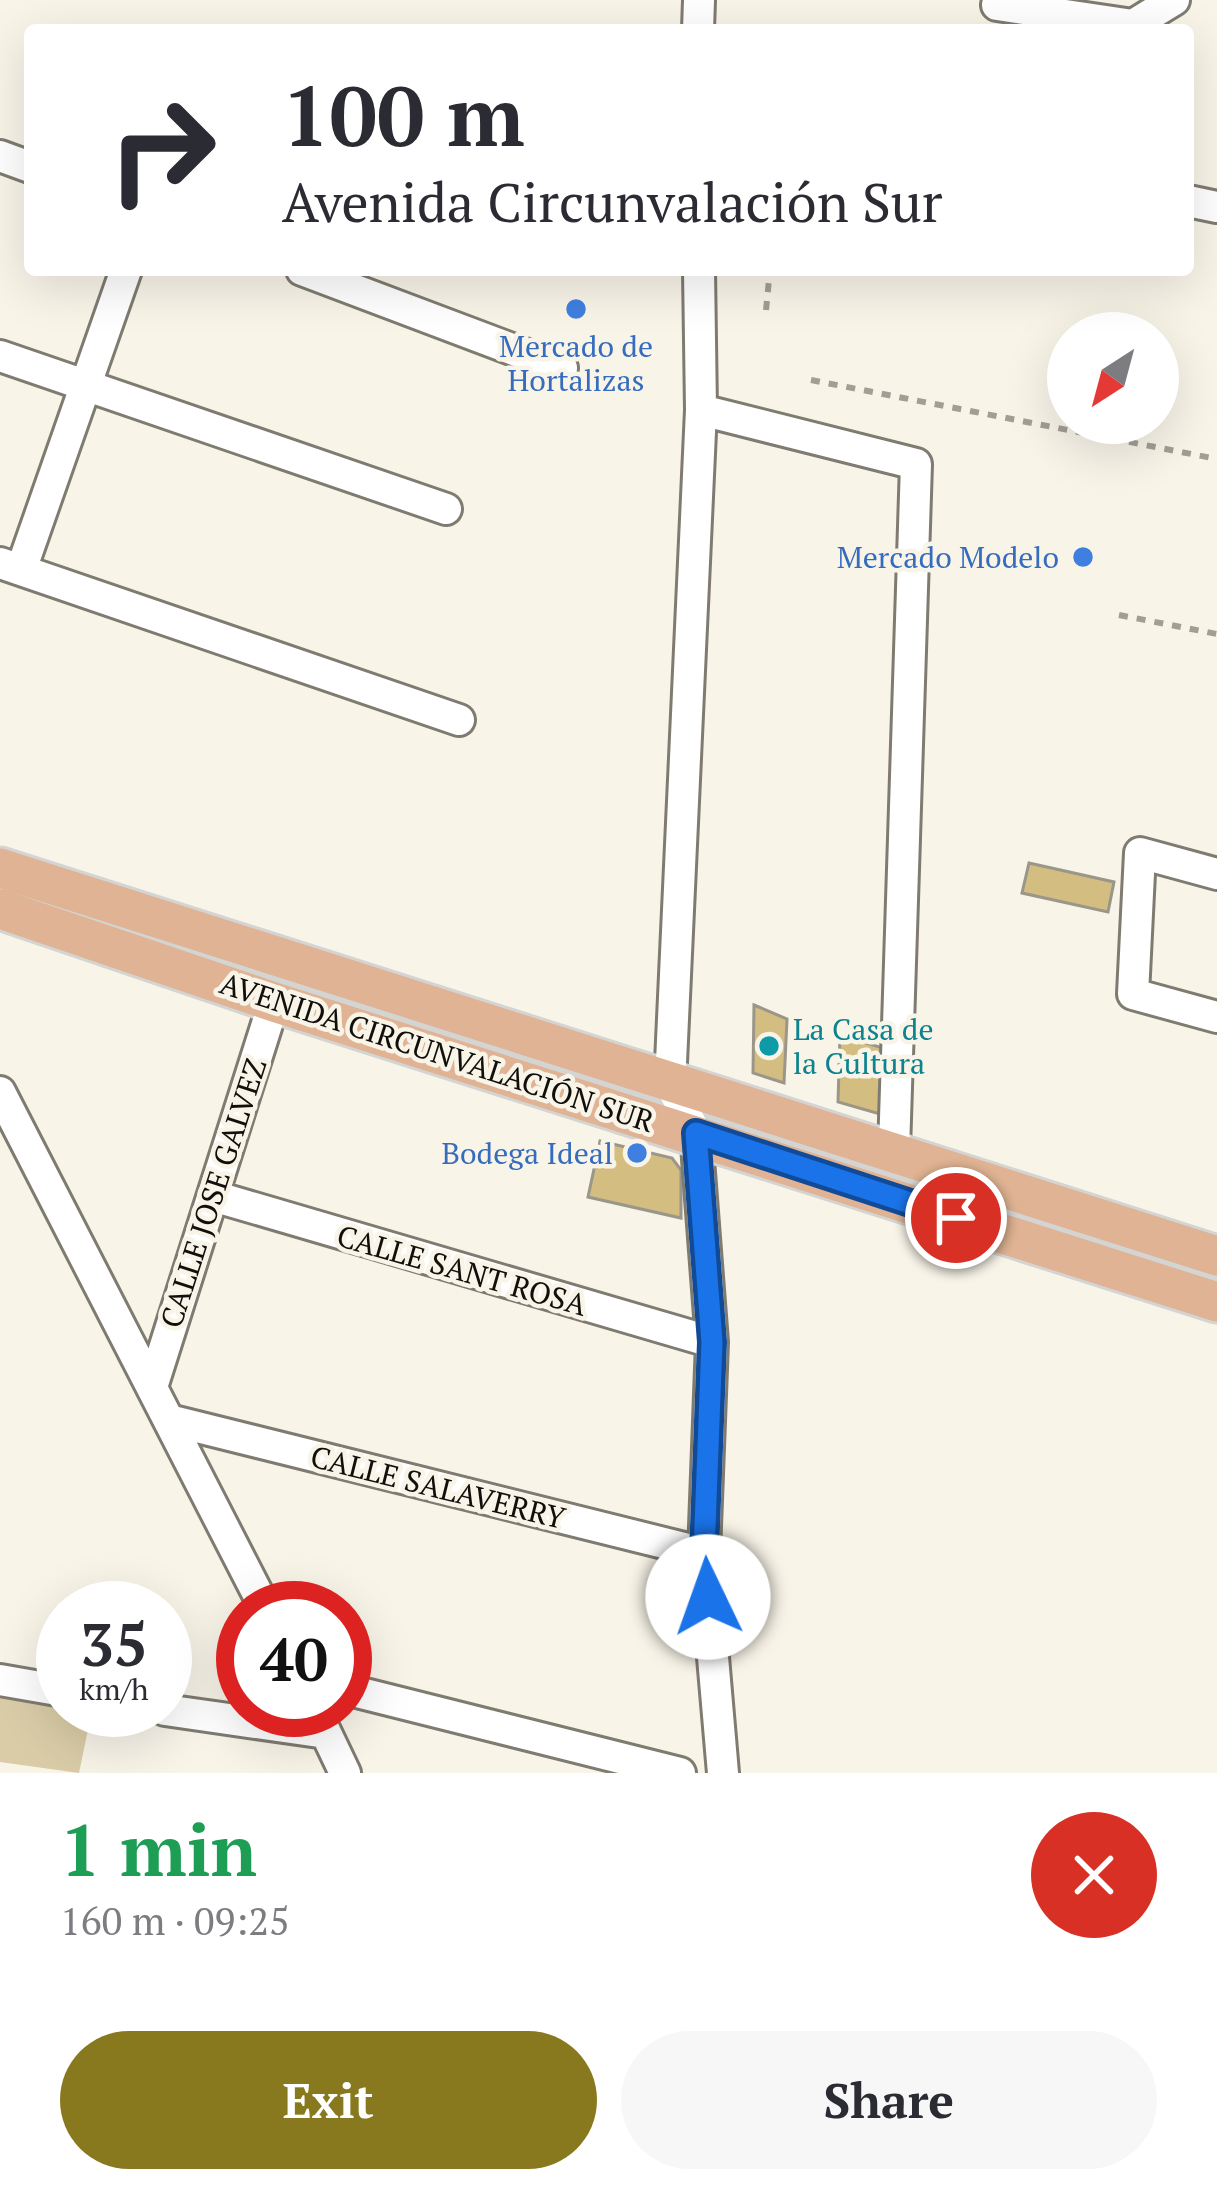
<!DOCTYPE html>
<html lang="en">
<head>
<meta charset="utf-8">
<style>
	:root { --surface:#fff; --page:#f7f7f7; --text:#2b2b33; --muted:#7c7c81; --accent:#88791e }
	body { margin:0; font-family:"PT Serif",serif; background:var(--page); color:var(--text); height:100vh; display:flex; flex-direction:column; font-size:45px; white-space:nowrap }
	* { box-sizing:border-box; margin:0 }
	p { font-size:39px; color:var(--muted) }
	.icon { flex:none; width:66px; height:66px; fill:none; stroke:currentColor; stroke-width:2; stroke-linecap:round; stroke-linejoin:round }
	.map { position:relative; height:1773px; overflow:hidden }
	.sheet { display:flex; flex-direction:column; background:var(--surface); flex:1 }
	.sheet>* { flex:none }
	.banner { position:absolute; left:24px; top:24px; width:1170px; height:252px; border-radius:12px; box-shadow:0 12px 48px #0002; background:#fff; color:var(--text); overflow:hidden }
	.needle { width:78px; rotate:216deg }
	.buttons { position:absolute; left:1047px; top:312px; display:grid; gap:24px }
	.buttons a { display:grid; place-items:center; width:132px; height:132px; border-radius:50%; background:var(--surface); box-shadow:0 12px 48px #0002; font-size:60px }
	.speed { position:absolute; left:36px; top:1581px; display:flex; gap:24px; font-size:60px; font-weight:700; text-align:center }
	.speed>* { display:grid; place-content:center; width:156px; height:156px; border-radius:50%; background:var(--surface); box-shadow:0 12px 48px #0002; line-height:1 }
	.speed small { font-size:30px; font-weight:400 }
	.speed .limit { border:18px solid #d22; background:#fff; color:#111 }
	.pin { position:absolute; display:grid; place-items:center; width:102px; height:102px; color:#fff; margin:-51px; border:6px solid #fff; border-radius:50%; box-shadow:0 3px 12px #0007 }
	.me { position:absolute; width:132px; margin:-66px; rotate:357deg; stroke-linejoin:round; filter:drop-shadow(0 0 9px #0008) }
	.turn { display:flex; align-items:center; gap:42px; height:252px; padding:0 60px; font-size:54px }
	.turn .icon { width:156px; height:156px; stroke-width:2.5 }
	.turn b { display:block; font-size:84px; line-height:102px }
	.round { display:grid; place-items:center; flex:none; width:126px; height:126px; border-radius:63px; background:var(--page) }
	.head { display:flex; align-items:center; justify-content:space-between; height:204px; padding:0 60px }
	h1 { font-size:72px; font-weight:600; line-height:90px; color:#1e9e55 }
	.action { display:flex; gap:24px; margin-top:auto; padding:24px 60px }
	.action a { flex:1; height:138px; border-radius:72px; background:var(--accent); color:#fff; font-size:48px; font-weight:600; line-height:138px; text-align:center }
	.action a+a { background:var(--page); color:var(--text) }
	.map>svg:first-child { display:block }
</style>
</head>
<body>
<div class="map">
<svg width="1217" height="1773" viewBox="0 0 1217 1773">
	<rect width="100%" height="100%" fill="#f9f4e8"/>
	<!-- green -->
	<path fill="#dacca7" d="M 0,1691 L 63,1702 L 63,1710 L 92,1710 L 79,1773 L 0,1762 Z"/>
	<!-- building -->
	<path fill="#d3bd81" stroke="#9a968a" stroke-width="3" d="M 1029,863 L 1114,882 L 1108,912 L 1022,893 Z
		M 754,1005 L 787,1019 L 784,1083 L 753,1073 Z
		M 840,1035 L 883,1048 L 880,1114 L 838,1102 Z
		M 600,1141 L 672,1158 L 681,1170 L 681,1218 L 588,1197 Z"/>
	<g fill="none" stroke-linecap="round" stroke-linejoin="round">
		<defs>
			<path id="minor" d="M 997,5 L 1133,25 L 1174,0
				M 698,30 L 699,0
				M 0,156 L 30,167
				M 1188,201 L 1217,207
				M 302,270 L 562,368
				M 699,270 L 701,410 L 670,1084 L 696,1133 L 712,1342 L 704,1553 L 723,1773
				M 0,356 L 446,509
				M 701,410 L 916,464 L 894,1150
				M 0,563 L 459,720
				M 21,570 L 126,270
				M 1217,874 L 1140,853 L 1133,994 L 1217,1017
				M 0,1092 L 265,1608
				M 213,1196 L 712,1342
				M 153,1384 L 274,1002
				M 173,1421 L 704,1553
				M 0,1680 L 63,1691
				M 345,1689 L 680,1773
				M 165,1710 L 326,1733
				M 315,1710 L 345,1773"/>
			<path id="major" d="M 0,868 L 1217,1256
				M 0,909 L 274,1002 L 1217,1302"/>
		</defs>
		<!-- minor casing -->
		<use href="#minor" stroke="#7f7b70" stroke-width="36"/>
		<!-- major casing -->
		<use href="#major" stroke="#d4d4d3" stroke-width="45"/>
		<!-- path -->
		<path stroke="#a19e95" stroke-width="6" stroke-dasharray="9 9" stroke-linecap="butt" d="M 766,310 L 770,270
			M 811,380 L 1217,459
			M 1119,615 L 1217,634"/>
		<!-- minor -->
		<use href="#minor" stroke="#fff" stroke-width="30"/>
		<!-- major -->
		<use href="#major" stroke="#dfb393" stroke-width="39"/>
	</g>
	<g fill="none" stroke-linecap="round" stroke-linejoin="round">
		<defs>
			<path id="route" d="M 708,1597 L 704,1553 L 712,1342 L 696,1133 L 956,1218"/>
		</defs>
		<!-- route casing -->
		<use href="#route" stroke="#114b97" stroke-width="30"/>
		<!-- route -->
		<use href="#route" stroke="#1a73e8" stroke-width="21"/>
	</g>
	<!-- markers -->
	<g fill="#3f7fe0" stroke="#f9f4e8" stroke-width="4.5">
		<circle cx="576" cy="309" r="12"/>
		<circle cx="1083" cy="557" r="12"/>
		<circle cx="637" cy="1153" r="12"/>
	</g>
	<circle fill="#0f9aa8" stroke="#f9f4e8" stroke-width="4.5" cx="769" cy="1046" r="12"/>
	<g text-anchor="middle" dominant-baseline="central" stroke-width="9" stroke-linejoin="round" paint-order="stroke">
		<!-- shop labels -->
		<g font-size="30" fill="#366cbe" stroke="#f9f4e8" text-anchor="end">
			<text x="576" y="346" text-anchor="middle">Mercado de<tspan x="576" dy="34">Hortalizas</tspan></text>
			<text x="1059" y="557">Mercado Modelo</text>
			<text x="613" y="1153">Bodega Ideal</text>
		</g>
		<!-- culture labels -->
		<g font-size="30" fill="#0d838f" stroke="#f9f4e8" text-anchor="start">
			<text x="793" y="1029">La Casa de<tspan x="793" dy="34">la Cultura</tspan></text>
		</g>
		<!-- street labels -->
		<g font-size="30" fill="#110f0b" stroke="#f9f4e8">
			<text transform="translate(437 1052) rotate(18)">AVENIDA CIRCUNVALACIÓN SUR</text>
			<text transform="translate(213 1193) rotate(-72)">CALLE JOSE GALVEZ</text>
			<text transform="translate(462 1270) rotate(16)">CALLE SANT ROSA</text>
			<text transform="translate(438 1487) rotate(14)">CALLE SALAVERRY</text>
		</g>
	</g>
</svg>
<div class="buttons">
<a><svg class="needle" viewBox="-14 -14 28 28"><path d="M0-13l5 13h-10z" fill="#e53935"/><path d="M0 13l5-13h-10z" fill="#7c7c81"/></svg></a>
</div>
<div class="speed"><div>35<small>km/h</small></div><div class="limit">40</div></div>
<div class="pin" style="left:956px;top:1218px;background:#d93025"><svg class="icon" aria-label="arrive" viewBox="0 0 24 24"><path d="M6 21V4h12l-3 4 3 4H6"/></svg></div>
<svg class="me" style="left:708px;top:1597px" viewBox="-20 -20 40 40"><circle r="19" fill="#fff"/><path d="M0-13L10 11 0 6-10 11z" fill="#1a73e8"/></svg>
<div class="banner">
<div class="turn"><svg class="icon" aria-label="right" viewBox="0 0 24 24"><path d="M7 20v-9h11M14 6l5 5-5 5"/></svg><div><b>100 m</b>Avenida Circunvalación Sur</div></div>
</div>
</div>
<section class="sheet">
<div class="head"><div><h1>1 min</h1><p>160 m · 09:25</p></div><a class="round" style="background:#d93025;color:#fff"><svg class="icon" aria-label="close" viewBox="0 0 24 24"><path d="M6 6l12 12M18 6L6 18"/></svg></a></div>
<div class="action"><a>Exit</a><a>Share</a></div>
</section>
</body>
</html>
